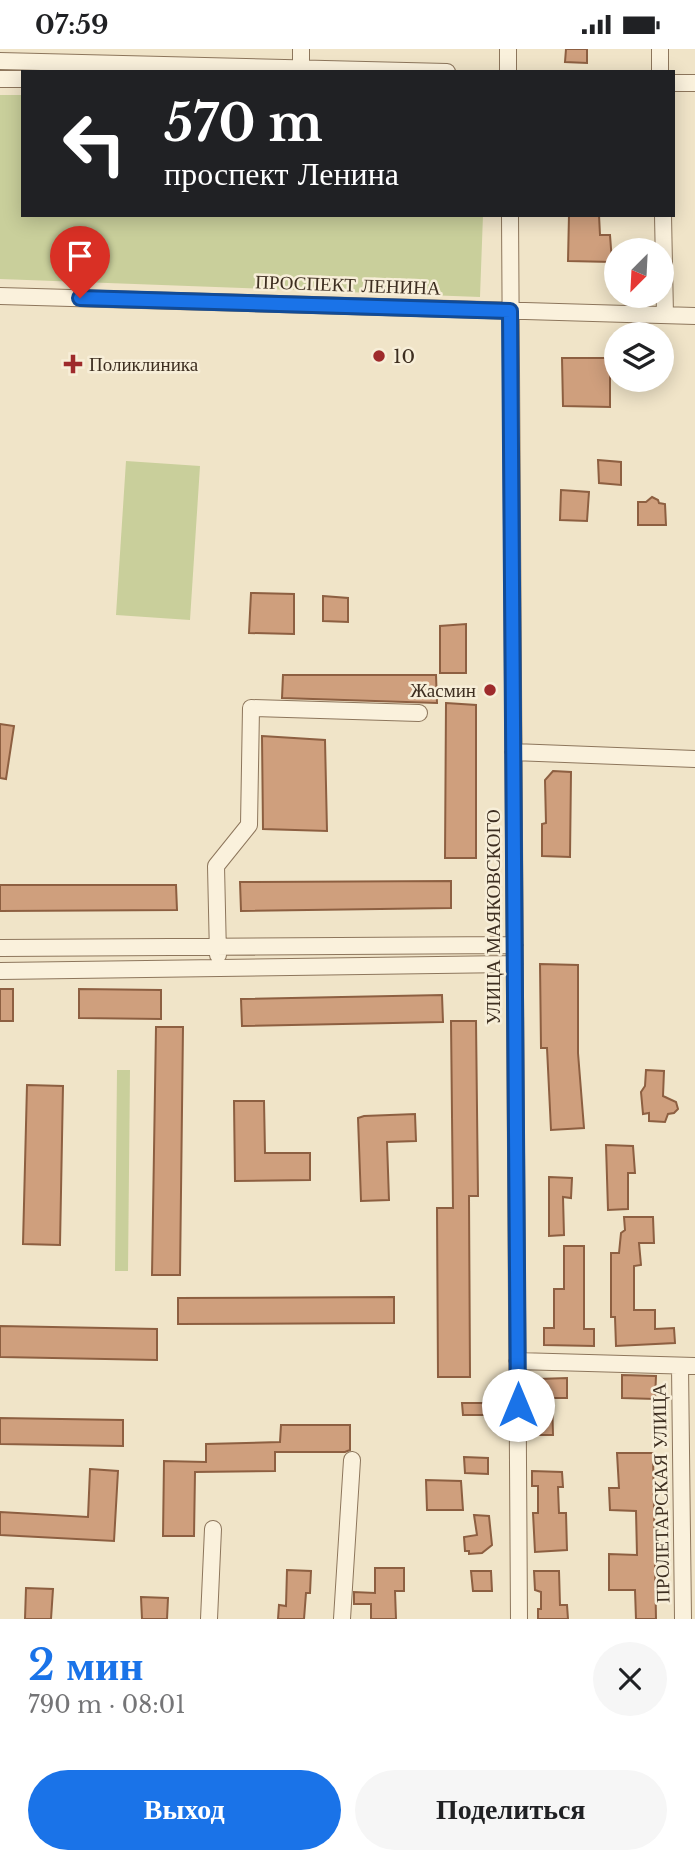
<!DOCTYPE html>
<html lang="ru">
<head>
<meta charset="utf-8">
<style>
	:root { --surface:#fff; --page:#f6f6f6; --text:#202124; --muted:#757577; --accent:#1a73e8 }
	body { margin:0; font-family:"Libre Baskerville",serif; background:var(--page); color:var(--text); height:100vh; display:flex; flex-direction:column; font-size:26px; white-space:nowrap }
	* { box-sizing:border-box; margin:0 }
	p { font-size:23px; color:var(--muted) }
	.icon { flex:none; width:38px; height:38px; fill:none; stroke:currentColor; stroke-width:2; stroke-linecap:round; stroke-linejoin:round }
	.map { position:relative; height:1570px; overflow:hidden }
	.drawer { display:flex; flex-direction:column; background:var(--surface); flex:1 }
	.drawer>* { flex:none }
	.hud { position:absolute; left:21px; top:21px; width:654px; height:147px; border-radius:0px; box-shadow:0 4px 18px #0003; background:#202124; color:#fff; overflow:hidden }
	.needle { width:46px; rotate:204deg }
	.controls { position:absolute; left:604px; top:189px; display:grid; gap:14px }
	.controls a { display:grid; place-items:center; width:70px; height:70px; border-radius:50%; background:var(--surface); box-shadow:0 4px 18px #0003; font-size:35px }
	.pin { position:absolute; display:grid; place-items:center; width:60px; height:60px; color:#fff; margin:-72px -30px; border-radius:50% 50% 50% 0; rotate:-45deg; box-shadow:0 0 7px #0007 }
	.pin .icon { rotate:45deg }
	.me { position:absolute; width:77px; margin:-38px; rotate:0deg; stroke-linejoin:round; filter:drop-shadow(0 0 5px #0008) }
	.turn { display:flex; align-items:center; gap:24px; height:147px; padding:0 28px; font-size:32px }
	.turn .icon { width:91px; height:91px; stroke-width:2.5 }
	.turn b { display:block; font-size:49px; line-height:60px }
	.round { display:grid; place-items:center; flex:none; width:74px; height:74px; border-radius:37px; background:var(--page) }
	.head { display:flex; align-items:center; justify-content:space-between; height:119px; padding:0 28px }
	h1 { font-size:42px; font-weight:600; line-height:52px; color:var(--accent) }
	.action { display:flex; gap:14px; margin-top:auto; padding:14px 28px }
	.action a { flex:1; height:80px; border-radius:42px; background:var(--accent); color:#fff; font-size:28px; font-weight:600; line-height:80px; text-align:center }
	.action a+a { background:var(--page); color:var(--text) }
	.status { display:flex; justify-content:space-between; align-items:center; height:49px; padding:0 35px; background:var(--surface); direction:ltr }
	.status svg { height:19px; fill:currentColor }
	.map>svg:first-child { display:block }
</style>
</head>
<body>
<div class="status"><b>07:59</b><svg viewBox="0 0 49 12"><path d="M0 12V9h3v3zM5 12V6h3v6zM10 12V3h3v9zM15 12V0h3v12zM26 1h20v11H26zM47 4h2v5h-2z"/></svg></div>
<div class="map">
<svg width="695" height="1570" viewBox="0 0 695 1570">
	<rect width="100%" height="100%" fill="#f0e4c8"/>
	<!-- green -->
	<path fill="#c9cf9b" d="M 0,46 L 23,46 L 23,166 L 483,166 L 480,248 L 0,230 Z
		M 126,412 L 200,417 L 190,571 L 116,566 Z
		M 117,1021 L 130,1021 L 128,1222 L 115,1222 Z"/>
	<!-- building -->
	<path fill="#cf9f7d" stroke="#8d5f41" stroke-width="2" d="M 566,0 L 587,0 L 587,14 L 565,13 Z
		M 569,166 L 599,166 L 600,186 L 610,186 L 612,213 L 568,212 Z
		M 562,309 L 610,309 L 610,358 L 563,357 Z
		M 598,411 L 621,413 L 621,436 L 599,434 Z
		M 561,441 L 589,443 L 587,472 L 560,471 Z
		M 652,448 L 658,451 L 659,454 L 665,455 L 666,476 L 638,476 L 638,453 L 646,453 Z
		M 251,544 L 294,545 L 294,585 L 249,584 Z
		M 323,547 L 348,549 L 348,573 L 323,572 Z
		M 466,575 L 466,624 L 440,624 L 440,577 Z
		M 283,626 L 436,626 L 437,654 L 282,649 Z
		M 446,654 L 476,656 L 476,809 L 445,809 Z
		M 0,675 L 14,677 L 6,730 L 0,729 Z
		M 262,687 L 325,691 L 327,782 L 263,780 Z
		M 553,722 L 571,723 L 570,808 L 542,807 L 542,775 L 546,774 L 545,731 Z
		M 451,832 L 451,859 L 241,862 L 240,833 Z
		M 0,836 L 176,836 L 177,861 L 0,862 Z
		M 540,915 L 578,916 L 578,1004 L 584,1079 L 551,1081 L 547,999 L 541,999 Z
		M 0,940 L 13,940 L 13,972 L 0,972 Z
		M 79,940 L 161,941 L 161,970 L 79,969 Z
		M 442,946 L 443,973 L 242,977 L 241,950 Z
		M 451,972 L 476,972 L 478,1147 L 469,1147 L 470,1328 L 438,1328 L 437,1159 L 453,1159 Z
		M 156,978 L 183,978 L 180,1226 L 152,1226 Z
		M 646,1021 L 664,1022 L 663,1047 L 676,1053 L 678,1060 L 674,1064 L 668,1065 L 665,1073 L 649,1072 L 649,1064 L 643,1065 L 641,1043 L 645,1037 Z
		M 27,1036 L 63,1037 L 60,1196 L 23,1195 Z
		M 234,1052 L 264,1052 L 265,1104 L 310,1104 L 310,1131 L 235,1132 Z
		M 415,1065 L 416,1092 L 387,1093 L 389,1151 L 361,1152 L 358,1069 L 364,1067 Z
		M 606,1096 L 633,1097 L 635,1124 L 628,1124 L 628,1160 L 608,1161 Z
		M 549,1128 L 572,1129 L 571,1149 L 563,1148 L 564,1186 L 549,1187 Z
		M 624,1168 L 653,1168 L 654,1194 L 639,1194 L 641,1216 L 634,1217 L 634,1261 L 655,1261 L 655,1280 L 674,1279 L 675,1294 L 616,1297 L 615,1268 L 611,1268 L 611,1204 L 619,1204 L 621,1184 L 625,1181 Z
		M 564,1197 L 584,1197 L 584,1280 L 594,1280 L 594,1297 L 544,1296 L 544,1279 L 554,1279 L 554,1240 L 564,1240 Z
		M 394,1248 L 394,1274 L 178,1275 L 178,1249 Z
		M 0,1277 L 157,1280 L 157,1311 L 0,1308 Z
		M 622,1326 L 656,1327 L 655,1350 L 622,1349 Z
		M 567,1329 L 567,1349 L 552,1349 L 553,1386 L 533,1386 L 533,1364 L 539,1364 L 538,1330 Z
		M 462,1354 L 486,1354 L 486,1366 L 463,1366 Z
		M 0,1369 L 123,1371 L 123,1397 L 0,1395 Z
		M 281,1376 L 350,1376 L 350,1401 L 345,1403 L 275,1403 L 275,1422 L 195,1423 L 194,1487 L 163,1487 L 164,1412 L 206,1413 L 206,1395 L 280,1393 Z
		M 617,1404 L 653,1404 L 656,1570 L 636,1570 L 635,1541 L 609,1541 L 609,1505 L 637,1506 L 636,1462 L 610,1461 L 609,1439 L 619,1439 Z
		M 464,1408 L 488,1409 L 488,1425 L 465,1424 Z
		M 90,1420 L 118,1422 L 114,1492 L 0,1486 L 0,1463 L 88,1468 Z
		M 532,1422 L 562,1423 L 563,1438 L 558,1438 L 559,1464 L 566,1464 L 567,1501 L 535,1503 L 533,1464 L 538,1464 L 538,1437 L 532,1437 Z
		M 426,1431 L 461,1432 L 463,1461 L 427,1461 Z
		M 474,1466 L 489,1467 L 492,1496 L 482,1504 L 469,1505 L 469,1502 L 465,1502 L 464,1488 L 477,1486 Z
		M 375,1519 L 404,1519 L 404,1542 L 395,1542 L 396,1570 L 371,1570 L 371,1555 L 354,1555 L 354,1543 L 375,1544 Z
		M 287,1521 L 311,1522 L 310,1544 L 306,1544 L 304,1570 L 278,1570 L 279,1556 L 286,1557 Z
		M 471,1522 L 491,1522 L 492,1542 L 473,1542 Z
		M 534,1522 L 559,1522 L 560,1556 L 567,1556 L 568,1570 L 538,1570 L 538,1560 L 541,1560 L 541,1543 L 535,1541 Z
		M 26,1539 L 53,1540 L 51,1570 L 25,1570 Z
		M 141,1548 L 168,1549 L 167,1570 L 142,1570 Z"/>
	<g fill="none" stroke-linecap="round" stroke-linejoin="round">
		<defs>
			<path id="minor" d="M 301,0 L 301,23
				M 508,0 L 508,23
				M 660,0 L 660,23
				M 0,12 L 447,23
				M 0,30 L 23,30
				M 674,34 L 695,34
				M 510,166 L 519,1570
				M 663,166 L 665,266
				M 0,247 L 695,267
				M 513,703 L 695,710
				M 0,899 L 515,896
				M 218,906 L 216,817 L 249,776 L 251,659 L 419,664
				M 0,922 L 515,915
				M 517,1312 L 695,1317
				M 680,1317 L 683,1570
				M 209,1570 L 213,1480
				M 342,1570 L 352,1411"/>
		</defs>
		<!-- minor casing -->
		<use href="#minor" stroke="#8d765c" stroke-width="18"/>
		<!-- minor -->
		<use href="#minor" stroke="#faf1dc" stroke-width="16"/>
	</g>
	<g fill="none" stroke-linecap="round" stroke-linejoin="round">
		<defs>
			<path id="route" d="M 80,249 L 510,262 L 518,1356"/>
		</defs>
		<!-- route casing -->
		<use href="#route" stroke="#114b97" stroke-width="18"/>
		<!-- route -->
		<use href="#route" stroke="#1a73e8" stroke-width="12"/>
	</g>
	<!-- markers -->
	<g fill="#9e2a2b" stroke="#f7eed8" stroke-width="2.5">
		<circle cx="379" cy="307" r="7"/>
		<path d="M69.5 304.5h7v7h7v7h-7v7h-7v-7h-7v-7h7z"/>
		<circle cx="490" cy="641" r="7"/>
	</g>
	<g text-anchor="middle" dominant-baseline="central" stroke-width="5" stroke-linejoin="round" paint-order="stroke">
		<!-- street labels -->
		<g font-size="19" fill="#3d2e20" stroke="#f7eed8">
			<text transform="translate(348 236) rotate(2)">ПРОСПЕКТ ЛЕНИНА</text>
			<text transform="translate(493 868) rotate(-90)">УЛИЦА МАЯКОВСКОГО</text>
			<text transform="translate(661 1444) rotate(-91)">ПРОЛЕТАРСКАЯ УЛИЦА</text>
		</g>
		<!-- poi labels -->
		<g font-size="19" fill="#3d2e20" stroke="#f7eed8" text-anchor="start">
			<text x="393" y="307">10</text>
			<text x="89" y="315">Поликлиника</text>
			<text x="476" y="641" text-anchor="end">Жасмин</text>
		</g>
	</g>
</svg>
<div class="controls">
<a><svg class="needle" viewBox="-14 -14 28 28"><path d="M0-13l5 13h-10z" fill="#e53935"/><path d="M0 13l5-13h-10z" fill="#757577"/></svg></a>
<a><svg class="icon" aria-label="layers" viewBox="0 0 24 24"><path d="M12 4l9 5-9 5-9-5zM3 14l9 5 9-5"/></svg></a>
</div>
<div class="pin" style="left:80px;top:249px;background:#d93025"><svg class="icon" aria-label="arrive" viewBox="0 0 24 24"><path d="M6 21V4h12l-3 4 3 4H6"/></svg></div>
<svg class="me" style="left:518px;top:1356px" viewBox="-20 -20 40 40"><circle r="19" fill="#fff"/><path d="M0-13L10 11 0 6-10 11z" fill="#1a73e8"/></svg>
<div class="hud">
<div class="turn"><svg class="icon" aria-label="left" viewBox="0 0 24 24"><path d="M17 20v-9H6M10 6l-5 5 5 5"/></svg><div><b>570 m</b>проспект Ленина</div></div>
</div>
</div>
<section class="drawer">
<div class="head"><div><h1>2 мин</h1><p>790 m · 08:01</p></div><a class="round"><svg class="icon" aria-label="close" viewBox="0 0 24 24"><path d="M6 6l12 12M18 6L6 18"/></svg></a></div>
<div class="action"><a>Выход</a><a>Поделиться</a></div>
</section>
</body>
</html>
